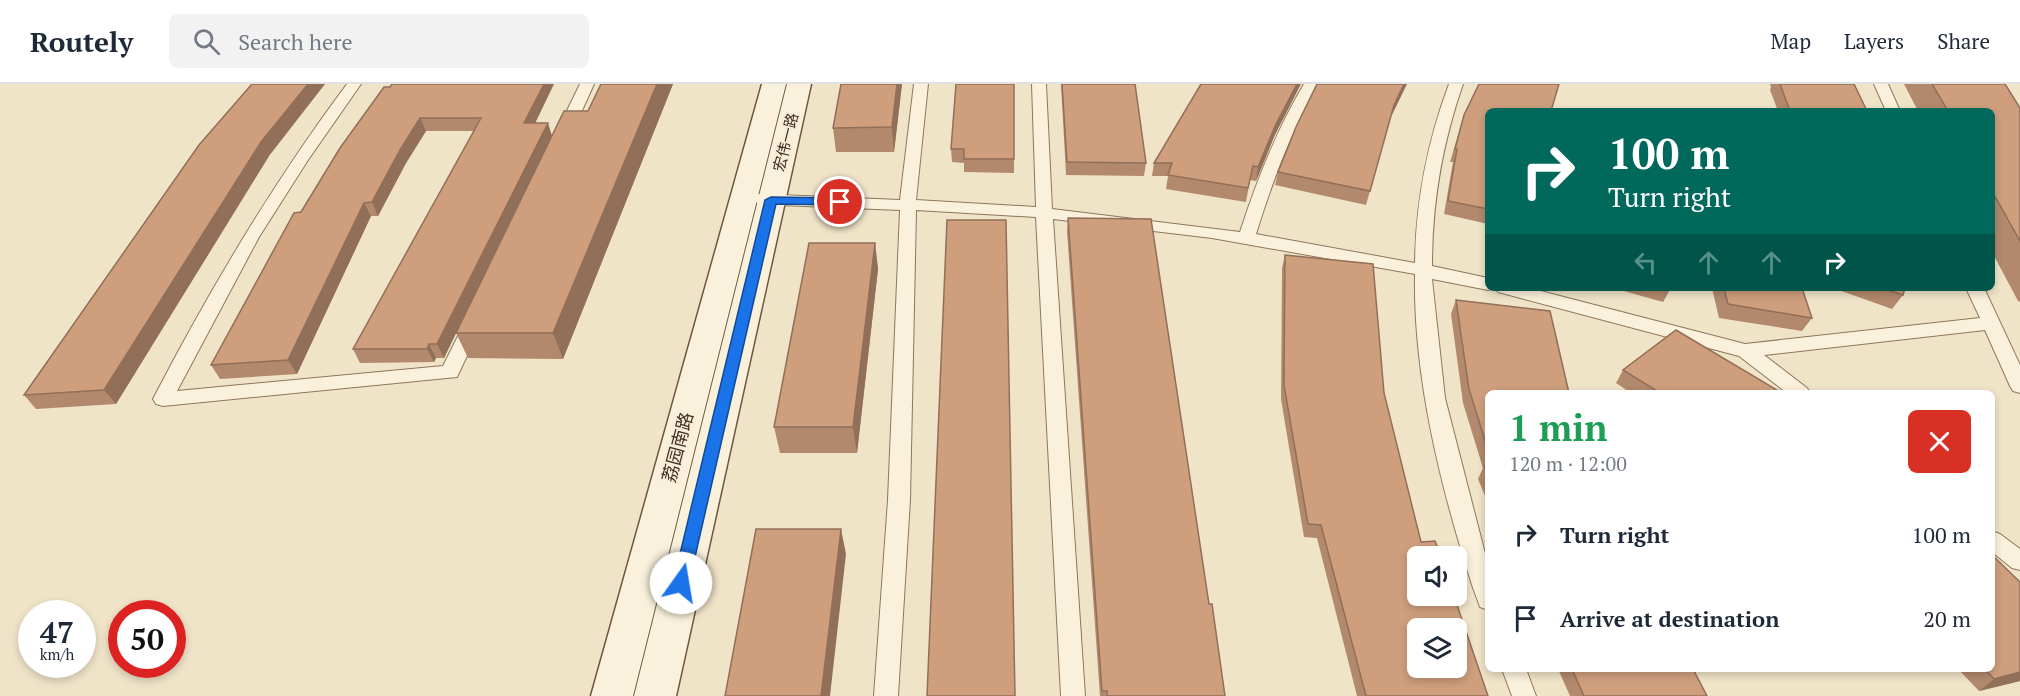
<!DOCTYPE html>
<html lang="en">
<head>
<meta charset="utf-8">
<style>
	:root { --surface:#fff; --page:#f2f2f3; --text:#1f2937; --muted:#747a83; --line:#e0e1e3 }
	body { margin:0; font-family:"PT Serif","Noto Sans SC",serif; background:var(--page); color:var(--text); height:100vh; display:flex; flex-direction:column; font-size:22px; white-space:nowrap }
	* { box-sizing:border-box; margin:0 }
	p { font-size:20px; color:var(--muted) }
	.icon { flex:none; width:33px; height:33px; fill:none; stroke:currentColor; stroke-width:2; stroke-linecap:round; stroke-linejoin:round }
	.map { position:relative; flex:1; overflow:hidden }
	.details { position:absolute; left:1485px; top:306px; width:510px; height:282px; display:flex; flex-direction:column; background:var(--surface); border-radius:9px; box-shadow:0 3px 9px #0003 }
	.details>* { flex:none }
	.banner { position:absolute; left:1485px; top:24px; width:510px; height:183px; border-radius:9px; box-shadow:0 3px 9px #0003; background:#00695c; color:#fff; overflow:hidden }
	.fabs { position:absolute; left:1407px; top:462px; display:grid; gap:12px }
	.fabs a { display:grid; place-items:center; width:60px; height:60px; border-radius:9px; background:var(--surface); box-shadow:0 3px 9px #0003; font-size:30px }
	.speed { position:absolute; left:18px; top:516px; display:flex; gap:12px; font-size:30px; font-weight:700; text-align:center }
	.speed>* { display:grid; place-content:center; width:78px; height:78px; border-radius:50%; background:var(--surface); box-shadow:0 3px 9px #0003; line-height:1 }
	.speed small { font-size:15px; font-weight:400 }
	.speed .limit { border:9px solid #d22; background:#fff; color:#111 }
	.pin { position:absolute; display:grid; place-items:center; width:51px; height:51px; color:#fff; margin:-26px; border:3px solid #fff; border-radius:50%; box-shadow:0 2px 6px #0007 }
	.me { position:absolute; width:66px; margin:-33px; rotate:13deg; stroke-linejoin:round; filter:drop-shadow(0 0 4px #0008) }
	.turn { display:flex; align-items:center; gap:21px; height:126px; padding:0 24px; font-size:27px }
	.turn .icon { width:78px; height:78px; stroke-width:2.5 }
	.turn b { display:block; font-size:42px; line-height:51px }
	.lanes { display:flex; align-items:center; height:57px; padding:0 24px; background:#0003; justify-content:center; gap:30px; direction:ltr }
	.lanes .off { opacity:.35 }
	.round { display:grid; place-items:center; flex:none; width:63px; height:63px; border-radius:9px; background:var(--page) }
	.summary { display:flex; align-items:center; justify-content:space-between; height:102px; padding:0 24px }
	h1 { font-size:36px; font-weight:800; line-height:45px; color:#1e9e55 }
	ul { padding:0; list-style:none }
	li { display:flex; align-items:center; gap:18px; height:84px; padding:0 24px }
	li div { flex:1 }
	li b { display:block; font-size:22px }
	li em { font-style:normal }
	header { display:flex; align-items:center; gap:36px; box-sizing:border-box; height:84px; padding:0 30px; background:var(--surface); border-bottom:2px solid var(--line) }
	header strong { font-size:28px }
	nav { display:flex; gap:33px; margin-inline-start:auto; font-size:21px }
	.search { width:420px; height:54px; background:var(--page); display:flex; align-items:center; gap:15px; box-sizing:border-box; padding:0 21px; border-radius:9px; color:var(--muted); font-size:22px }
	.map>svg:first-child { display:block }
</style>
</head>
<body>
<header>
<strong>Routely</strong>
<div class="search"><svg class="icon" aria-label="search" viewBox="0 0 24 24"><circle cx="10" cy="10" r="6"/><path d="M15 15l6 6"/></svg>Search here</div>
<nav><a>Map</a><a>Layers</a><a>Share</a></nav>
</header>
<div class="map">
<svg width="2020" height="612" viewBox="0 0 2020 612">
	<rect width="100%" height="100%" fill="#f0e4c8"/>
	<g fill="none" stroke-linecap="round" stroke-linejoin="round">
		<defs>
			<path id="lane" d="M 347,0 L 361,0 L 308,76 L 259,153 L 177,307 L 443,282 L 466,236 L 473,234 L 480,236 L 482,240 L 457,293 L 163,322 L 156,320 L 153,315 C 210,205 273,99 347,0 Z
				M 580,0 L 594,0 L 571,51 L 563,56 L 558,54 L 555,51 Z
				M 914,0 L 928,0 L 916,116 L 1036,123 L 1032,0 L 1046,0 L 1052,125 L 1240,148 C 1257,96 1276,47 1304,0 L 1318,0 C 1291,48 1272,98 1256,150 L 1415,179 C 1416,116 1427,59 1449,0 L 1463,0 C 1442,60 1432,119 1432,182 L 1488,194 L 1488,204 L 1494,204 L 1488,206 L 1432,195 L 1445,314 L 1488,481 L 1488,526 L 1480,523 L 1472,501 C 1441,404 1413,293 1415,190 L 1212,154 L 1053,135 L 1085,612 L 1061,612 L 1036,133 L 916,126 L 910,416 L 898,612 L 874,612 L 888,416 L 900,126 L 759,120 L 751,115 L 759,110 L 900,116 Z
				M 1874,0 L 1888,0 L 1900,27 L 1886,27 Z
				M 1495,204 L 1529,204 L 1745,260 L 1980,234 L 1966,204 L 1984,204 L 2020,281 L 2020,309 L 2013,307 L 2010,302 L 1985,246 L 1764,271 L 1807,304 L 1810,309 L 1787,309 L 1739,272 L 1498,208 Z
				M 1992,447 L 2000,450 L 2020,465 L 2020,486 L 2012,484 L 1992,468 Z
				M 1502,585 L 1526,585 L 1536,612 L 1512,612 Z"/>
			<path id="secondary" d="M 762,0 L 786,0 L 633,612 L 591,612 Z
				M 787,0 L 811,0 L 676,612 L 634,612 Z"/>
		</defs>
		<!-- lane casing -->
		<use href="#lane" stroke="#8d765c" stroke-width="2"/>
		<!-- secondary casing -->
		<use href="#secondary" stroke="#6f573f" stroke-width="3"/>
		<!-- lane -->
		<use href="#lane" fill="#faf1dc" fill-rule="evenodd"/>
		<!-- secondary -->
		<use href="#secondary" fill="#faf1dc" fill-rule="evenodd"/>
	</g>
	<!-- wall -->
	<path fill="#b2896c" d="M 601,0 L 673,0 L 563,275 L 468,274 L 456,249 L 444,274 L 436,274 L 434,278 L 360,279 L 353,265 L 474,47 L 426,47 L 406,79 L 378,132 L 371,132 L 297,290 L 220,295 L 211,281 L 301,128 L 390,3 L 535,39 L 552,51 L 588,27 Z
		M 841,0 L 902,0 L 894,68 L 836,68 L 833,44 Z
		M 1014,0 L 1014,89 L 964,88 L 964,79 L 952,78 L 951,65 Z
		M 1061,0 L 1135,0 L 1146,79 L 1144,92 L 1066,91 Z
		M 1770,0 L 1854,0 L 1867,27 L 1778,27 L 1770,6 L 1771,3 Z
		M 1904,0 L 2005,0 L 2020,24 L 2020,218 L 2018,217 L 1992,168 L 1992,27 L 1918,27 Z
		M 1488,27 L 1488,140 L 1444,130 L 1453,78 L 1450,78 L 1464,31 Z
		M 1390,35 L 1366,121 L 1275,101 L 1278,88 Z
		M 1274,53 L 1256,97 L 1250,96 L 1246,118 L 1166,105 L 1168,92 L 1152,92 L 1154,79 Z
		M 269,72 L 116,320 L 36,325 L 24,311 Z
		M 1068,134 L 1209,520 L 1225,612 L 1100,612 L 1067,147 Z
		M 875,159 L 878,185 L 857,369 L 780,369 L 774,343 Z
		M 1285,171 L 1384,309 L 1421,458 L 1488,612 L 1357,612 L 1317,454 L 1304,453 L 1281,315 L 1282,184 Z
		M 1613,204 L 1671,204 L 1663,218 Z
		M 1712,204 L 1802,204 L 1812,234 L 1802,247 L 1719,234 Z
		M 1833,204 L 1905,204 L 1903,211 L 1892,225 Z
		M 1456,216 L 1488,309 L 1488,419 L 1478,395 L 1483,384 L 1463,319 L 1451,230 Z
		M 1623,286 L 1782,309 L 1631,309 L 1616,299 Z
		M 2020,498 L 2020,597 L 1979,607 L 1958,585 L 1992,585 Z
		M 1558,585 L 1693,585 L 1707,612 L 1570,612 Z"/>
	<!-- shaded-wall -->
	<path fill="#916f58" d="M 308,0 L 325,0 L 269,72 L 116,320 L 104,306 L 261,58 Z
		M 544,0 L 554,0 L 529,52 L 524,39 Z
		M 657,0 L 673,0 L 563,275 L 553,249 Z
		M 897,0 L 902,0 L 894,68 L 892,43 Z
		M 1297,0 L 1301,0 L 1274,53 L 1256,97 L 1258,83 L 1276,40 Z
		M 1404,0 L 1407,0 L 1390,35 L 1366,121 L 1394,21 Z
		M 420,34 L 426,47 L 406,79 L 378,132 L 372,118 L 400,66 Z
		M 548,39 L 552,52 L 444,274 L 437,260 Z
		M 364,119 L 371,132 L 297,290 L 288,276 Z
		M 875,159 L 878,185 L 857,369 L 853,343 Z
		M 429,260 L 436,274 L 434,278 L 427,265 Z
		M 841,445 L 846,470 L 830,612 L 821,612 Z
		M 2020,588 L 2020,597 L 1979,607 L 1994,595 Z"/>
	<!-- building -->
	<path fill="#cf9f7d" stroke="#916f58" stroke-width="1.5" fill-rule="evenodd" d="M 252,0 L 308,0 L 261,58 L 104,306 L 24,311 L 199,61 Z
		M 392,0 L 544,0 L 524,39 L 548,39 L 437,260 L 429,260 L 427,265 L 353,265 L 481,34 L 420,34 L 400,66 L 372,118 L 364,119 L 288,276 L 211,281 L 294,129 L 301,128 L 340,64 L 384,3 L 390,3 Z
		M 601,0 L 657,0 L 553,249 L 456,249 L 564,27 L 588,27 Z
		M 841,0 L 897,0 L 892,43 L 833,44 Z
		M 956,0 L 1014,0 L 1014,75 L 964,75 L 964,65 L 951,65 Z
		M 1062,0 L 1135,0 L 1146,79 L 1067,78 Z
		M 1201,0 L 1297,0 L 1276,40 L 1258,83 L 1253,82 L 1248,104 L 1168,91 L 1172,79 L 1154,79 Z
		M 1317,0 L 1404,0 L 1394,21 L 1370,107 L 1278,88 L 1296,43 Z
		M 1479,0 L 1559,0 L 1551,27 L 1488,27 L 1488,125 L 1448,117 L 1457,65 L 1455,65 L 1464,31 Z
		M 1780,0 L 1854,0 L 1867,27 L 1790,27 Z
		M 1932,0 L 2005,0 L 2020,24 L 2020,157 L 1992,107 L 1992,27 L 1948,27 Z
		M 1068,134 L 1151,135 L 1209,520 L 1212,520 L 1225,612 L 1107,612 L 1107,607 L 1102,607 Z
		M 947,136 L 1006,136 L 1015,612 L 927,612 Z
		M 809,159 L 875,159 L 853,343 L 774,343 Z
		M 1285,171 L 1373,180 L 1384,309 L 1421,458 L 1435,457 L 1441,472 L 1418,472 L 1418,512 L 1454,512 L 1488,612 L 1366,612 L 1321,441 L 1308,440 L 1284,301 ZM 1418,544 L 1456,544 L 1456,584 L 1418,584 Z
		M 1724,204 L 1802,204 L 1812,234 L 1728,220 Z
		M 1882,204 L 1905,204 L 1903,211 Z
		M 1456,216 L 1550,227 L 1569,309 L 1488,309 L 1488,366 L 1469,305 Z
		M 1676,246 L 1782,309 L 1660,309 L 1623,286 Z
		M 1488,381 L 1488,390 L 1484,382 Z
		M 756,445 L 841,445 L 821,612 L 725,612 Z
		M 1992,471 L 2020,498 L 2020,588 L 1994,595 L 1985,585 L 1992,585 Z
		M 1572,585 L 1693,585 L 1707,612 L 1584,612 Z"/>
	<!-- route -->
	<path fill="#1a73e8" stroke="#114b97" stroke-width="1.5" d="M 771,113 L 840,114 L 845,118 L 840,121 L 776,120 L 689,499 L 687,504 L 681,506 L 675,504 L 673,499 L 765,116 Z"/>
	<g text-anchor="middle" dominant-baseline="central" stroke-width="5" stroke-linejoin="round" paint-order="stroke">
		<!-- far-street labels -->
		<g font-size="15" fill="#3d2e20" stroke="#f7eed8">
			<text transform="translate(785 58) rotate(-76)">宏伟一路</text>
		</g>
		<!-- street labels -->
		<g font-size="18" fill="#3d2e20" stroke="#f7eed8">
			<text transform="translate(677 363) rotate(-75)">荔园南路</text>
		</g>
	</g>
</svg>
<div class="fabs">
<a><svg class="icon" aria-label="sound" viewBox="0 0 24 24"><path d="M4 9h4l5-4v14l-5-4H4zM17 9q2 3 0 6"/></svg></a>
<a><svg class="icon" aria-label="layers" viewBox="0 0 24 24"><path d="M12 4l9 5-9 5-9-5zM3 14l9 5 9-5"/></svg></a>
</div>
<div class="speed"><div>47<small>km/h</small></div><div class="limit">50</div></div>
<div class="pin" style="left:840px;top:118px;background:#d93025"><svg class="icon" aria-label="arrive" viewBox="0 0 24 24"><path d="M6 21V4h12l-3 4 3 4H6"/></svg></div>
<svg class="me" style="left:681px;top:499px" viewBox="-20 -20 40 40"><circle r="19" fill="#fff"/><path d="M0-13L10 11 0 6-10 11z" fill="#1a73e8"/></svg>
<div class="banner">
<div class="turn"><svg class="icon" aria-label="right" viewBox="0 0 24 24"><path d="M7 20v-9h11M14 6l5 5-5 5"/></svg><div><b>100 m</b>Turn right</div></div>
<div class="lanes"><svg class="icon off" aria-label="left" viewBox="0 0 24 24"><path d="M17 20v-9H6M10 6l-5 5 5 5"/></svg><svg class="icon off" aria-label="ahead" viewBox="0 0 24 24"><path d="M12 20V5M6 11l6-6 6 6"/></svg><svg class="icon off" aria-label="ahead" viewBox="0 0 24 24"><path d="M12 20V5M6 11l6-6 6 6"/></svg><svg class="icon" aria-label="right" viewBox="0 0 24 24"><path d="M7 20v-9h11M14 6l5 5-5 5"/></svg></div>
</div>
<section class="details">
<div class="summary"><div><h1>1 min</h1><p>120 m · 12:00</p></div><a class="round" style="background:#d93025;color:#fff"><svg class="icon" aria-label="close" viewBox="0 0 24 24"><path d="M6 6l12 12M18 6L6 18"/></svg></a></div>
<ul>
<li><svg class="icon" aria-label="right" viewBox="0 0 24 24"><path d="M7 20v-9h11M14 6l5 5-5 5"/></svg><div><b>Turn right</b></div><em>100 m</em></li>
<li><svg class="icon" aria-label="arrive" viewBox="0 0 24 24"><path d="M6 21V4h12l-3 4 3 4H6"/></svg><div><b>Arrive at destination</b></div><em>20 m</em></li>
</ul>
</section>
</div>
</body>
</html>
